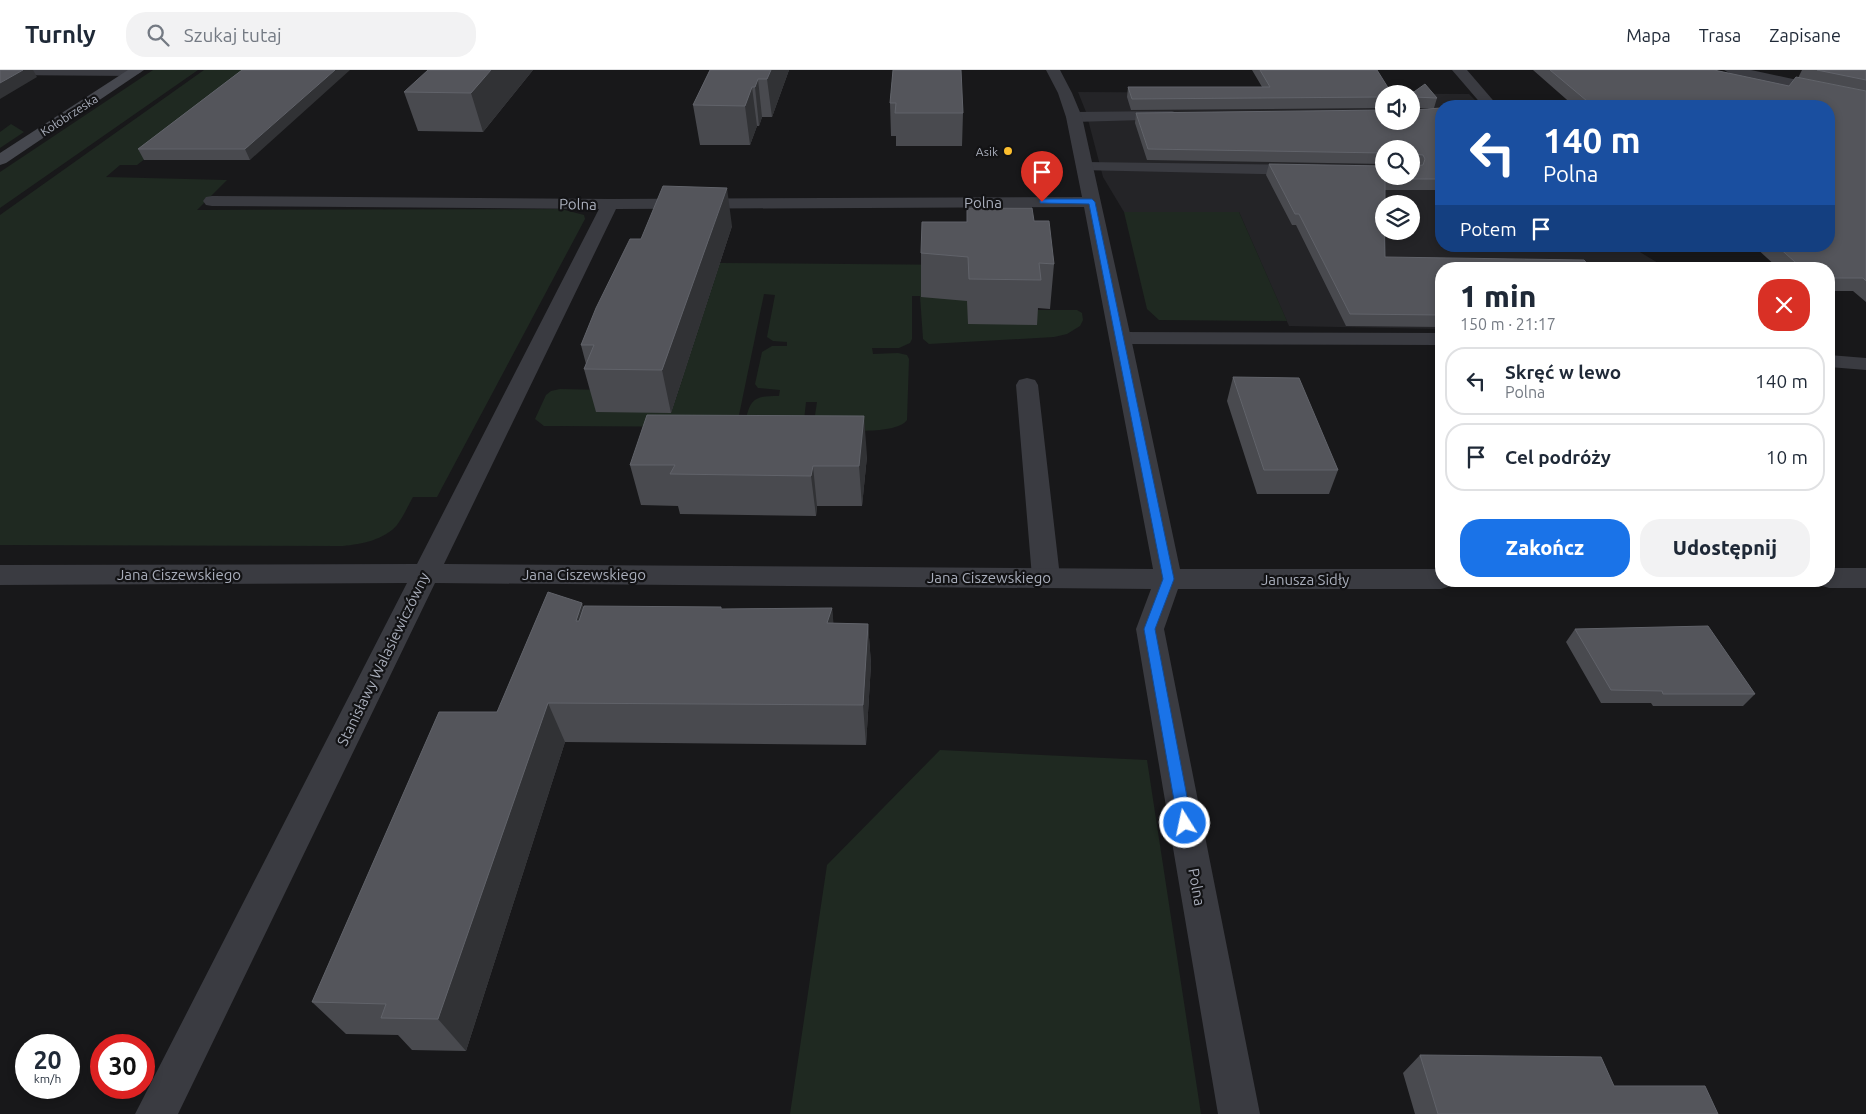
<!DOCTYPE html>
<html lang="pl">
<head>
<meta charset="utf-8">
<style>
	:root { --surface:#fff; --page:#f2f2f3; --text:#1f2937; --muted:#747a83; --line:#e0e1e3; --accent:#1a73e8 }
	body { margin:0; font-family:Ubuntu,sans-serif; background:var(--page); color:var(--text); height:100vh; display:flex; flex-direction:column; font-size:19px; white-space:nowrap }
	* { box-sizing:border-box; margin:0 }
	p { font-size:16px; color:var(--muted) }
	.icon { flex:none; width:28px; height:28px; fill:none; stroke:currentColor; stroke-width:2; stroke-linecap:round; stroke-linejoin:round }
	.map { position:relative; flex:1; overflow:hidden }
	.side { position:absolute; left:1435px; top:192px; width:400px; height:325px; display:flex; flex-direction:column; background:var(--surface); border-radius:20px; box-shadow:0 2px 8px #0003 }
	.side>* { flex:none }
	.top-card { position:absolute; left:1435px; top:30px; width:400px; height:152px; border-radius:20px; box-shadow:0 2px 8px #0003; background:#1a4fa0; color:#fff; overflow:hidden }
	.controls { position:absolute; left:1375px; top:15px; display:grid; gap:10px }
	.controls a { display:grid; place-items:center; width:45px; height:45px; border-radius:50%; background:var(--surface); box-shadow:0 2px 8px #0003; font-size:25px }
	.speed { position:absolute; left:15px; top:964px; display:flex; gap:10px; font-size:25px; font-weight:700; text-align:center }
	.speed>* { display:grid; place-content:center; width:65px; height:65px; border-radius:50%; background:var(--surface); box-shadow:0 2px 8px #0003; line-height:1 }
	.speed small { font-size:12px; font-weight:400 }
	.speed .limit { border:8px solid #d22; background:#fff; color:#111 }
	.pin { position:absolute; display:grid; place-items:center; width:42px; height:42px; color:#fff; margin:-51px -21px; border-radius:50% 50% 50% 0; rotate:-45deg; box-shadow:0 0 5px #0007 }
	.pin .icon { rotate:45deg }
	.me { position:absolute; width:55px; margin:-28px; rotate:350deg; stroke-linejoin:round; filter:drop-shadow(0 0 4px #0008) }
	.turn { display:flex; align-items:center; gap:18px; height:105px; padding:0 25px; font-size:22px }
	.turn .icon { width:65px; height:65px; stroke-width:2.5 }
	.turn b { display:block; font-size:35px; line-height:42px }
	.then { display:flex; align-items:center; height:48px; padding:0 25px; background:#0003; gap:10px; font-size:19px }
	.round { display:grid; place-items:center; flex:none; width:52px; height:52px; border-radius:20px; background:var(--page) }
	.summary { display:flex; align-items:center; justify-content:space-between; height:85px; padding:0 25px }
	h1 { font-size:30px; font-weight:800; line-height:38px }
	.button { display:flex; gap:10px; margin-top:auto; padding:10px 25px }
	.button a { flex:1; height:58px; border-radius:20px; background:var(--accent); color:#fff; font-size:20px; font-weight:800; line-height:58px; text-align:center }
	.button a+a { background:var(--page); color:var(--text) }
	ul { padding:0; list-style:none }
	li { display:flex; align-items:center; gap:15px; height:68px; margin:0 10px 8px; padding:0 15px; border:2px solid var(--line); border-radius:20px }
	li div { flex:1 }
	li b { display:block; font-size:19px }
	li em { font-style:normal }
	header { display:flex; align-items:center; gap:30px; box-sizing:border-box; height:70px; padding:0 25px; background:var(--surface); border-bottom:1px solid var(--line) }
	header strong { font-size:24px }
	nav { display:flex; gap:28px; margin-inline-start:auto; font-size:18px }
	.search { width:350px; height:45px; background:var(--page); display:flex; align-items:center; gap:12px; box-sizing:border-box; padding:0 18px; border-radius:20px; color:var(--muted); font-size:19px }
	.map>svg:first-child { display:block }
</style>
</head>
<body>
<header>
<strong>Turnly</strong>
<div class="search"><svg class="icon" aria-label="search" viewBox="0 0 24 24"><circle cx="10" cy="10" r="6"/><path d="M15 15l6 6"/></svg>Szukaj tutaj</div>
<nav><a>Mapa</a><a>Trasa</a><a>Zapisane</a></nav>
</header>
<div class="map">
<svg width="1866" height="1044" viewBox="0 0 1866 1044">
	<rect width="100%" height="100%" fill="#18181a"/>
	<!-- built -->
	<path fill="#242427" fill-rule="evenodd" d="M 1078,22 L 1469,24 L 1481,36 L 1441,36 L 1441,176 L 1630,176 L 1668,199 L 1441,199 L 1441,259 L 1289,256 L 1239,142 L 1124,142 L 1103,107 L 1086,42 ZM 1384,24 L 1411,24 L 1411,51 L 1384,51 ZM 1384,79 L 1411,79 L 1411,106 L 1384,106 ZM 1384,134 L 1411,134 L 1411,161 L 1384,161 Z"/>
	<!-- green -->
	<path fill="#1f2921" d="M 153,0 L 198,0 L 0,138 L 0,102 Z
		M 204,0 L 259,0 L 137,95 L 120,95 L 106,107 L 227,110 L 197,140 L 561,139 L 584,145 L 585,149 L 437,427 L 413,427 C 408,436 403,447 397,455 C 384,470 362,474 343,476 L 0,475 L 0,145 Z
		M 11,54 L 24,62 L 0,78 L 0,62 Z
		M 1124,142 L 1239,142 L 1287,251 L 1159,250 L 1147,239 Z
		M 720,193 L 966,195 L 1036,240 L 1077,240 L 1082,243 L 1083,250 L 1080,256 L 1067,264 L 1054,267 L 929,274 L 923,269 L 920,226 L 912,226 L 912,269 L 910,273 L 899,278 L 872,278 L 873,284 L 898,283 L 907,285 L 909,289 L 907,350 C 897,364 849,361 832,359 C 826,358 820,355 814,352 L 817,332 L 806,332 L 804,350 L 745,352 C 751,328 754,326 779,326 L 780,320 L 758,318 L 755,314 L 762,282 L 772,276 L 787,276 L 787,272 L 773,271 L 767,267 L 775,225 L 764,224 L 738,350 L 726,357 L 559,356 L 544,356 L 535,349 L 546,325 L 551,321 L 560,319 L 605,320 L 671,343 Z
		M 940,680 L 1147,690 L 1201,1044 L 790,1044 L 827,795 Z"/>
	<g fill="none" stroke-linecap="round" stroke-linejoin="round">
		<!-- lane -->
		<path fill="#3a3b41" fill-rule="evenodd" d="M 0,0 L 140,0 L 141,2 L 134,6 L 0,5 Z
			M 1452,0 L 1467,0 L 1498,36 L 1483,36 Z
			M 1172,41 L 1177,43 L 1180,46 L 1177,49 L 1074,52 L 1069,50 L 1066,47 L 1069,44 L 1074,42 Z
			M 1085,92 L 1306,95 L 1312,96 L 1314,100 L 1312,104 L 1306,105 L 1079,100 L 1077,97 L 1079,94 Z
			M 1121,262 L 1441,263 L 1441,275 L 1121,274 L 1114,272 L 1111,268 L 1114,264 Z
			M 1829,285 L 1866,288 L 1866,300 L 1829,297 Z
			M 1027,308 L 1035,310 L 1038,315 L 1060,507 L 1056,514 L 1046,517 L 1036,514 L 1032,507 L 1016,315 L 1019,310 Z"/>
		<!-- street -->
		<path fill="#3a3b41" fill-rule="evenodd" d="M 1046,0 L 1060,0 L 1072,23 L 1082,47 L 1131,268 L 1180,499 L 1441,499 L 1441,511 L 1453,511 L 1451,516 L 1441,519 L 1178,519 L 1164,559 L 1260,1044 L 1218,1044 L 1136,559 L 1151,519 L 435,513 L 178,1044 L 135,1044 L 407,513 L 0,515 L 0,495 L 417,494 L 599,139 L 212,136 L 206,135 L 203,131 L 206,127 L 212,126 L 610,129 L 1082,127 L 1066,47 L 1058,23 ZM 1084,137 L 1153,499 L 444,494 L 616,139 Z
			M 1724,0 L 1751,0 L 1866,25 L 1866,33 L 1731,4 Z
			M 1829,498 L 1866,498 L 1866,518 L 1829,518 L 1819,515 L 1817,511 L 1829,511 Z"/>
		<!-- secondary -->
		<path fill="#46484f" fill-rule="evenodd" d="M 128,0 L 144,0 L 6,93 L 0,95 L 0,83 Z"/>
	</g>
	<!-- wall -->
	<path fill="#494a4f" d="M 242,0 L 250,90 L 144,90 L 138,79 Z
		M 533,0 L 483,62 L 418,61 L 404,22 Z
		M 710,0 L 789,0 L 772,47 L 762,47 L 759,56 L 757,56 L 750,75 L 700,75 L 693,35 Z
		M 893,0 L 963,43 L 962,76 L 896,76 L 896,66 L 891,66 L 890,33 Z
		M 1252,0 L 1377,0 L 1384,24 L 1384,38 L 1131,40 L 1127,27 L 1128,17 L 1262,17 Z
		M 1533,0 L 1714,0 L 1789,16 L 1798,8 L 1802,0 L 1866,0 L 1866,232 L 1853,221 L 1829,221 L 1829,199 L 1779,199 L 1754,176 L 1829,176 L 1829,36 L 1574,36 Z
		M 1411,24 L 1437,28 L 1434,38 L 1413,38 L 1413,40 L 1441,38 L 1441,120 L 1385,120 L 1385,187 L 1441,199 L 1441,257 L 1346,256 L 1296,155 L 1292,155 L 1266,105 L 1269,94 L 1384,106 L 1411,79 L 1384,79 L 1384,94 L 1147,90 L 1135,53 L 1136,43 L 1384,51 Z
		M 967,138 L 1034,151 L 1054,194 L 1050,239 L 1038,238 L 1037,255 L 968,254 L 967,231 L 921,227 L 921,183 L 967,152 Z
		M 732,156 L 671,343 L 596,342 L 584,299 L 586,294 L 581,275 L 641,169 Z
		M 1233,307 L 1338,400 L 1329,424 L 1257,424 L 1227,331 Z
		M 867,386 L 862,436 L 817,436 L 816,446 L 680,444 L 678,436 L 641,435 L 630,395 Z
		M 582,533 L 583,537 L 722,539 L 832,538 L 833,553 L 868,554 L 871,594 L 866,675 L 565,672 L 466,981 L 412,980 L 398,965 L 346,964 L 312,932 L 497,642 Z
		M 1575,559 L 1755,624 L 1743,636 L 1653,636 L 1651,633 L 1601,633 L 1566,572 Z
		M 1420,985 L 1614,1016 L 1718,1044 L 1415,1044 L 1403,1003 Z"/>
	<!-- shaded-wall -->
	<path fill="#313235" d="M 23,0 L 33,0 L 37,7 L 0,29 L 0,13 Z
		M 335,0 L 350,0 L 250,90 L 245,79 Z
		M 491,0 L 533,0 L 483,62 L 471,23 Z
		M 771,0 L 789,0 L 772,47 L 767,9 Z
		M 758,9 L 762,47 L 759,56 L 755,17 Z
		M 752,17 L 757,56 L 750,75 L 745,36 Z
		M 727,118 L 732,156 L 671,343 L 662,300 Z
		M 864,346 L 867,386 L 862,436 L 859,396 Z
		M 813,396 L 817,436 L 816,446 L 811,406 Z
		M 582,533 L 596,574 L 576,551 Z
		M 832,538 L 836,578 L 827,553 Z
		M 868,554 L 871,594 L 866,675 L 863,635 Z
		M 548,633 L 565,672 L 466,981 L 438,949 Z"/>
	<!-- building -->
	<path fill="#54555b" stroke="#61636a" fill-rule="evenodd" d="M 0,0 L 23,0 L 0,13 Z
		M 242,0 L 335,0 L 245,79 L 138,79 Z
		M 428,0 L 491,0 L 471,23 L 404,22 Z
		M 710,0 L 771,0 L 767,9 L 758,9 L 755,17 L 752,17 L 745,36 L 693,35 Z
		M 893,0 L 961,0 L 963,43 L 895,43 L 896,33 L 890,33 Z
		M 1260,0 L 1377,0 L 1392,24 L 1384,24 L 1384,27 L 1132,29 L 1128,17 L 1270,17 Z
		M 1550,0 L 1714,0 L 1789,16 L 1796,7 L 1866,21 L 1866,211 L 1863,208 L 1829,208 L 1829,199 L 1803,199 L 1777,176 L 1829,176 L 1829,36 L 1593,36 Z
		M 1817,0 L 1866,0 L 1866,10 Z
		M 1425,14 L 1437,28 L 1413,27 L 1413,40 L 1441,38 L 1441,109 L 1385,109 L 1385,134 L 1384,134 L 1385,187 L 1584,190 L 1590,197 L 1679,198 L 1680,199 L 1441,199 L 1441,245 L 1350,244 L 1299,144 L 1295,144 L 1269,94 L 1384,96 L 1384,106 L 1411,106 L 1411,79 L 1384,79 L 1384,83 L 1148,79 L 1136,43 L 1384,40 L 1384,51 L 1411,51 L 1411,24 ZM 1413,84 L 1423,85 L 1425,89 L 1423,95 L 1414,96 Z
		M 663,116 L 727,118 L 662,300 L 584,299 L 594,275 L 581,275 L 596,238 L 630,169 L 641,169 Z
		M 967,138 L 1032,138 L 1034,151 L 1049,151 L 1054,194 L 1039,193 L 1041,210 L 969,209 L 968,187 L 921,183 L 922,152 L 967,152 Z
		M 1233,307 L 1299,308 L 1338,400 L 1264,400 Z
		M 647,345 L 864,346 L 859,396 L 813,396 L 811,406 L 670,404 L 675,395 L 630,395 Z
		M 548,522 L 582,533 L 576,551 L 579,551 L 584,536 L 721,537 L 721,539 L 832,538 L 827,553 L 868,554 L 863,635 L 548,633 L 438,949 L 381,948 L 386,934 L 312,932 L 439,642 L 497,642 Z
		M 1708,556 L 1755,624 L 1663,624 L 1662,621 L 1611,620 L 1575,559 Z
		M 1420,985 L 1601,987 L 1614,1016 L 1705,1016 L 1718,1044 L 1438,1044 Z"/>
	<!-- route -->
	<path fill="#1a73e8" stroke="#114b97" d="M 1042,129 L 1092,129 L 1095,132 L 1174,509 L 1155,559 L 1192,753 L 1190,757 L 1185,759 L 1180,757 L 1178,753 L 1144,559 L 1163,509 L 1089,134 L 1040,133 L 1040,130 Z"/>
	<!-- markers -->
	<circle fill="#fcbe2e" stroke="#131315" stroke-width="2" cx="1008" cy="81" r="5"/>
	<g text-anchor="middle" dominant-baseline="central" stroke-width="4.5" stroke-linejoin="round" paint-order="stroke">
		<!-- far-street labels -->
		<g font-size="12" fill="#a9aebb" stroke="#131315">
			<text transform="translate(69 45) rotate(-33)">Kołobrzeska</text>
		</g>
		<!-- far-poi labels -->
		<g font-size="12" fill="#a9aebb" stroke="#131315" text-anchor="end">
			<text x="998" y="81">Asik</text>
		</g>
		<!-- street labels -->
		<g font-size="15" fill="#a9aebb" stroke="#131315">
			<text x="983" y="132">Polna</text>
			<text transform="translate(578 134) rotate(1)">Polna</text>
			<text x="179" y="504">Jana Ciszewskiego</text>
			<text x="584" y="504">Jana Ciszewskiego</text>
			<text x="989" y="507">Jana Ciszewskiego</text>
			<text x="1305" y="509">Janusza Sidły</text>
			<text transform="translate(383 589) rotate(-64)">Stanisławy Walasiewiczówny</text>
			<text transform="translate(1197 817) rotate(80)">Polna</text>
		</g>
	</g>
</svg>
<div class="controls">
<a><svg class="icon" aria-label="sound" viewBox="0 0 24 24"><path d="M4 9h4l5-4v14l-5-4H4zM17 9q2 3 0 6"/></svg></a>
<a><svg class="icon" aria-label="search" viewBox="0 0 24 24"><circle cx="10" cy="10" r="6"/><path d="M15 15l6 6"/></svg></a>
<a><svg class="icon" aria-label="layers" viewBox="0 0 24 24"><path d="M12 4l9 5-9 5-9-5zM3 14l9 5 9-5"/></svg></a>
</div>
<div class="speed"><div>20<small>km/h</small></div><div class="limit">30</div></div>
<div class="pin" style="left:1042px;top:132px;background:#d93025"><svg class="icon" aria-label="arrive" viewBox="0 0 24 24"><path d="M6 21V4h12l-3 4 3 4H6"/></svg></div>
<svg class="me" style="left:1185px;top:753px" viewBox="-20 -20 40 40"><circle r="17" fill="#1a73e8" stroke="#fff" stroke-width="3"/><path d="M0-11L8 9 0 5-8 9z" fill="#fff"/></svg>
<div class="top-card">
<div class="turn"><svg class="icon" aria-label="left" viewBox="0 0 24 24"><path d="M17 20v-9H6M10 6l-5 5 5 5"/></svg><div><b>140 m</b>Polna</div></div>
<div class="then">Potem<svg class="icon" aria-label="arrive" viewBox="0 0 24 24"><path d="M6 21V4h12l-3 4 3 4H6"/></svg></div>
</div>
<section class="side">
<div class="summary"><div><h1>1 min</h1><p>150 m · 21:17</p></div><a class="round" style="background:#d93025;color:#fff"><svg class="icon" aria-label="close" viewBox="0 0 24 24"><path d="M6 6l12 12M18 6L6 18"/></svg></a></div>
<ul>
<li><svg class="icon" aria-label="left" viewBox="0 0 24 24"><path d="M17 20v-9H6M10 6l-5 5 5 5"/></svg><div><b>Skręć w lewo</b><p>Polna</p></div><em>140 m</em></li>
<li><svg class="icon" aria-label="arrive" viewBox="0 0 24 24"><path d="M6 21V4h12l-3 4 3 4H6"/></svg><div><b>Cel podróży</b></div><em>10 m</em></li>
</ul>
<div class="button"><a>Zakończ</a><a>Udostępnij</a></div>
</section>
</div>
</body>
</html>
